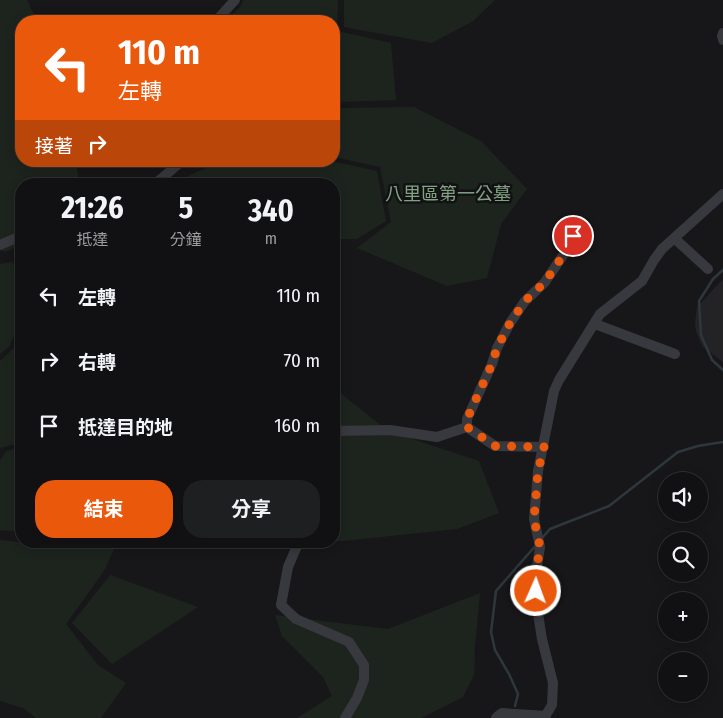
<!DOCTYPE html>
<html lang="zh-TW">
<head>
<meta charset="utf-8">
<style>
	:root { --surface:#111113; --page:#1e1f21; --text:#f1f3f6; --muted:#9c9da0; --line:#303133; --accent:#ea580c }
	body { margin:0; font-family:"Fira Sans Condensed","Noto Sans TC",sans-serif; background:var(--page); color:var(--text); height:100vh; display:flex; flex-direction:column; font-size:19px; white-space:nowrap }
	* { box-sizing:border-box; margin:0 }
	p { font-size:16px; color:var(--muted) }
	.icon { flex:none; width:28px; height:28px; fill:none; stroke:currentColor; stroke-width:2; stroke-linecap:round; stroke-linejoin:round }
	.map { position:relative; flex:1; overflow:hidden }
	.panel { position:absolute; left:15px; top:178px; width:325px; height:370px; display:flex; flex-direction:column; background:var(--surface); border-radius:20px; box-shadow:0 2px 12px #0003,0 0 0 1px var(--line) }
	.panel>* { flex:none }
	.banner { position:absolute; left:15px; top:15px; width:325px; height:152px; border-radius:20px; box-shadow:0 2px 12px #0003,0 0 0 1px var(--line); background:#ea580c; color:#fff; overflow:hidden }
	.controls { position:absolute; left:658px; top:472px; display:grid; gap:10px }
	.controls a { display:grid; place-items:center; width:50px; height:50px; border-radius:50%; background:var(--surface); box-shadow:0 2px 12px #0003,0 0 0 1px var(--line); font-size:25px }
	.pin { position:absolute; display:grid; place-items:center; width:42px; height:42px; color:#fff; margin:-21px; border:2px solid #fff; border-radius:50%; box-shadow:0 1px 5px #0007 }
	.me { position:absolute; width:55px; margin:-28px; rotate:2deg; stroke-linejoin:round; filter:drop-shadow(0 0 4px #0008) }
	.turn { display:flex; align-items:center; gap:18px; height:105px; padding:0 20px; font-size:22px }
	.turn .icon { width:65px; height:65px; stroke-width:2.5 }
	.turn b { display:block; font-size:35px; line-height:42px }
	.then { display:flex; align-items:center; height:48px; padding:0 20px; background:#0003; gap:10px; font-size:19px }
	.eta { display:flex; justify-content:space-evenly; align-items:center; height:85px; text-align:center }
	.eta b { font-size:30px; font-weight:700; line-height:35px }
	.button { display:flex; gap:10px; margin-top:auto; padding:10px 20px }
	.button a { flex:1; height:58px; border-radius:20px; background:var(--accent); color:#fff; font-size:20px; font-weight:700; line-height:58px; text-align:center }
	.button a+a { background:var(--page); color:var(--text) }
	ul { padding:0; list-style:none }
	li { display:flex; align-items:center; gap:15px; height:65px; padding:0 20px }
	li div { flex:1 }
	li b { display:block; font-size:19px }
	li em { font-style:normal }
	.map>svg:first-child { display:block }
</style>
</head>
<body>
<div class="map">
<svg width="723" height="718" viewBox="0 0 723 718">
	<rect width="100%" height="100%" fill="#171719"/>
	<!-- built -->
	<path fill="#232326" d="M 723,279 L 723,362 L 702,346 L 696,331 L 695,323 L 697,307 Z"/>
	<!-- green -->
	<path fill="#1d241e" d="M 0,0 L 27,0 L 37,21 L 21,21 L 21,161 L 76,161 L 79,184 L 21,184 L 21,245 L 5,252 L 0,250 Z
		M 243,0 L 338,0 L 337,31 L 391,43 L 396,100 L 340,102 L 334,116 L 334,21 L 225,21 L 241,6 Z
		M 344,0 L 495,0 L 473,21 L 432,43 L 344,27 Z
		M 414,107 L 481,141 L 527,189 L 501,224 L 487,278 L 447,286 L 357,248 L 391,222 L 380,167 L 334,157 L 334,130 L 342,108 Z
		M 221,161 L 331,161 L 377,171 L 386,221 L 357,239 L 334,239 L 334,184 L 177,184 L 186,177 Z
		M 12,262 L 21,275 L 21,320 L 9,347 L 0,354 L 0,264 Z
		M 21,333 L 21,443 L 0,448 L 0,361 L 15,347 Z
		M 334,388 L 388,431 L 479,461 L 499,513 L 457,529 L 343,541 L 285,542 L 284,541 L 334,541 Z
		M 21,447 L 21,532 L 0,530 L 0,461 L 6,451 Z
		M 0,540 L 62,547 L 90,541 L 118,541 L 104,571 L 66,624 L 98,665 L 126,683 L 101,718 L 36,718 L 23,708 L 0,701 Z
		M 110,575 L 198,607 L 112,664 L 72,623 Z
		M 480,593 L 475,646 L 474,675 L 463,697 L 421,718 L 297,718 L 332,696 L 323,677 L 282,636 L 275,615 L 388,629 Z"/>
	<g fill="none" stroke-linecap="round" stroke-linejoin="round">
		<!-- stream -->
		<path stroke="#2e373c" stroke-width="2.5" d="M 723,270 L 713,279 L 699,301 L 701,335 L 712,360 L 723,370
			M 542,538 L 550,529 L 609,506 L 678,452 L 698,446 L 723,442
			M 515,706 L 518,694 L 509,674 L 495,650 L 491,632 L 496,591 L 537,544"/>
		<!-- street -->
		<path stroke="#38393e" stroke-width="10" d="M 216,21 L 235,0
			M 723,33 L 722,36 L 723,40
			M 155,184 L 182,161
			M 674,238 L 708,269
			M 0,245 L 21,236
			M 595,324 L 675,354
			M 334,431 L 390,430 L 437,437 L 467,427
			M 543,447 L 495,446 L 467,427 L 467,419 L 492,364 L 497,348 L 510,323 L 525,301 L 545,282 L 568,248 L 578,223
			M 305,541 L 297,546 L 288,567 L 281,605 L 296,619 L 349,642 L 364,665 L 364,680 L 357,698 L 345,718
			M 496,718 L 498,716 L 502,713 L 546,716
			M 544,718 L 552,705 L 553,683 L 542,639 L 538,614 L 536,573 L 540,547 L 534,519 L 538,471 L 554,391 L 559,380 L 600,314 L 642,281 L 654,260 L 662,249 L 723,194"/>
	</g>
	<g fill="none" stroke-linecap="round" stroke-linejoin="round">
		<!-- route -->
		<path stroke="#ea580c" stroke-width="9" stroke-dasharray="0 16.2" d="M 536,591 L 536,573 L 540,547 L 534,519 L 538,471 L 544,447 L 495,446 L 467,427 L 467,419 L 492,364 L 497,348 L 510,323 L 525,301 L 545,282 L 568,248 L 573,236"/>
	</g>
	<g text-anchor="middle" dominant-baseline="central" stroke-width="5" stroke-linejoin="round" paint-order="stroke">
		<!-- park labels -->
		<g font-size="18" fill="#82a282" stroke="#121214">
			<text x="448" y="194">八里區第一公墓</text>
		</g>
	</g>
</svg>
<div class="controls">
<a><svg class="icon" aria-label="sound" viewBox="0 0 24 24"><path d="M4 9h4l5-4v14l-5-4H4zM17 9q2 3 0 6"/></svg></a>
<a><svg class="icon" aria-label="search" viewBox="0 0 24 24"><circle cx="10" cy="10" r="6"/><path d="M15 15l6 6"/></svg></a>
<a>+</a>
<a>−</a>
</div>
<div class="pin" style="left:573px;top:236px;background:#d93025"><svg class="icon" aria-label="arrive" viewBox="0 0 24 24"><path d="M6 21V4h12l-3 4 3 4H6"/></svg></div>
<svg class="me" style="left:536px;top:591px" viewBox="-20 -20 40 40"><circle r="17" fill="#ea580c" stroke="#fff" stroke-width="3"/><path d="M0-11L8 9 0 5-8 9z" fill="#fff"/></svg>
<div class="banner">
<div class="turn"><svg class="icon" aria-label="left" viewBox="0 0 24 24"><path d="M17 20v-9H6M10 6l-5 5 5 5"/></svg><div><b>110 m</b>左轉</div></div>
<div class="then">接著<svg class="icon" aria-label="right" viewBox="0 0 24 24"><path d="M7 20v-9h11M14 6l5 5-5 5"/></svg></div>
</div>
<section class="panel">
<div class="eta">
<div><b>21:26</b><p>抵達</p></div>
<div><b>5</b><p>分鐘</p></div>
<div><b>340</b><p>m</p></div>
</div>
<ul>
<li><svg class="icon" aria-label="left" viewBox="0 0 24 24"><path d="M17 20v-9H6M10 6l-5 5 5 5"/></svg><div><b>左轉</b></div><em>110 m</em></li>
<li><svg class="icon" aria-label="right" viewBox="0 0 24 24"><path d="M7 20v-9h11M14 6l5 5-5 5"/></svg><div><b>右轉</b></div><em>70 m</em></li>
<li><svg class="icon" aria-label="arrive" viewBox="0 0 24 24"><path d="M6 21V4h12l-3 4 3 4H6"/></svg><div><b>抵達目的地</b></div><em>160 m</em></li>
</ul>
<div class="button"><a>結束</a><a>分享</a></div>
</section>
</div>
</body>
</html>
